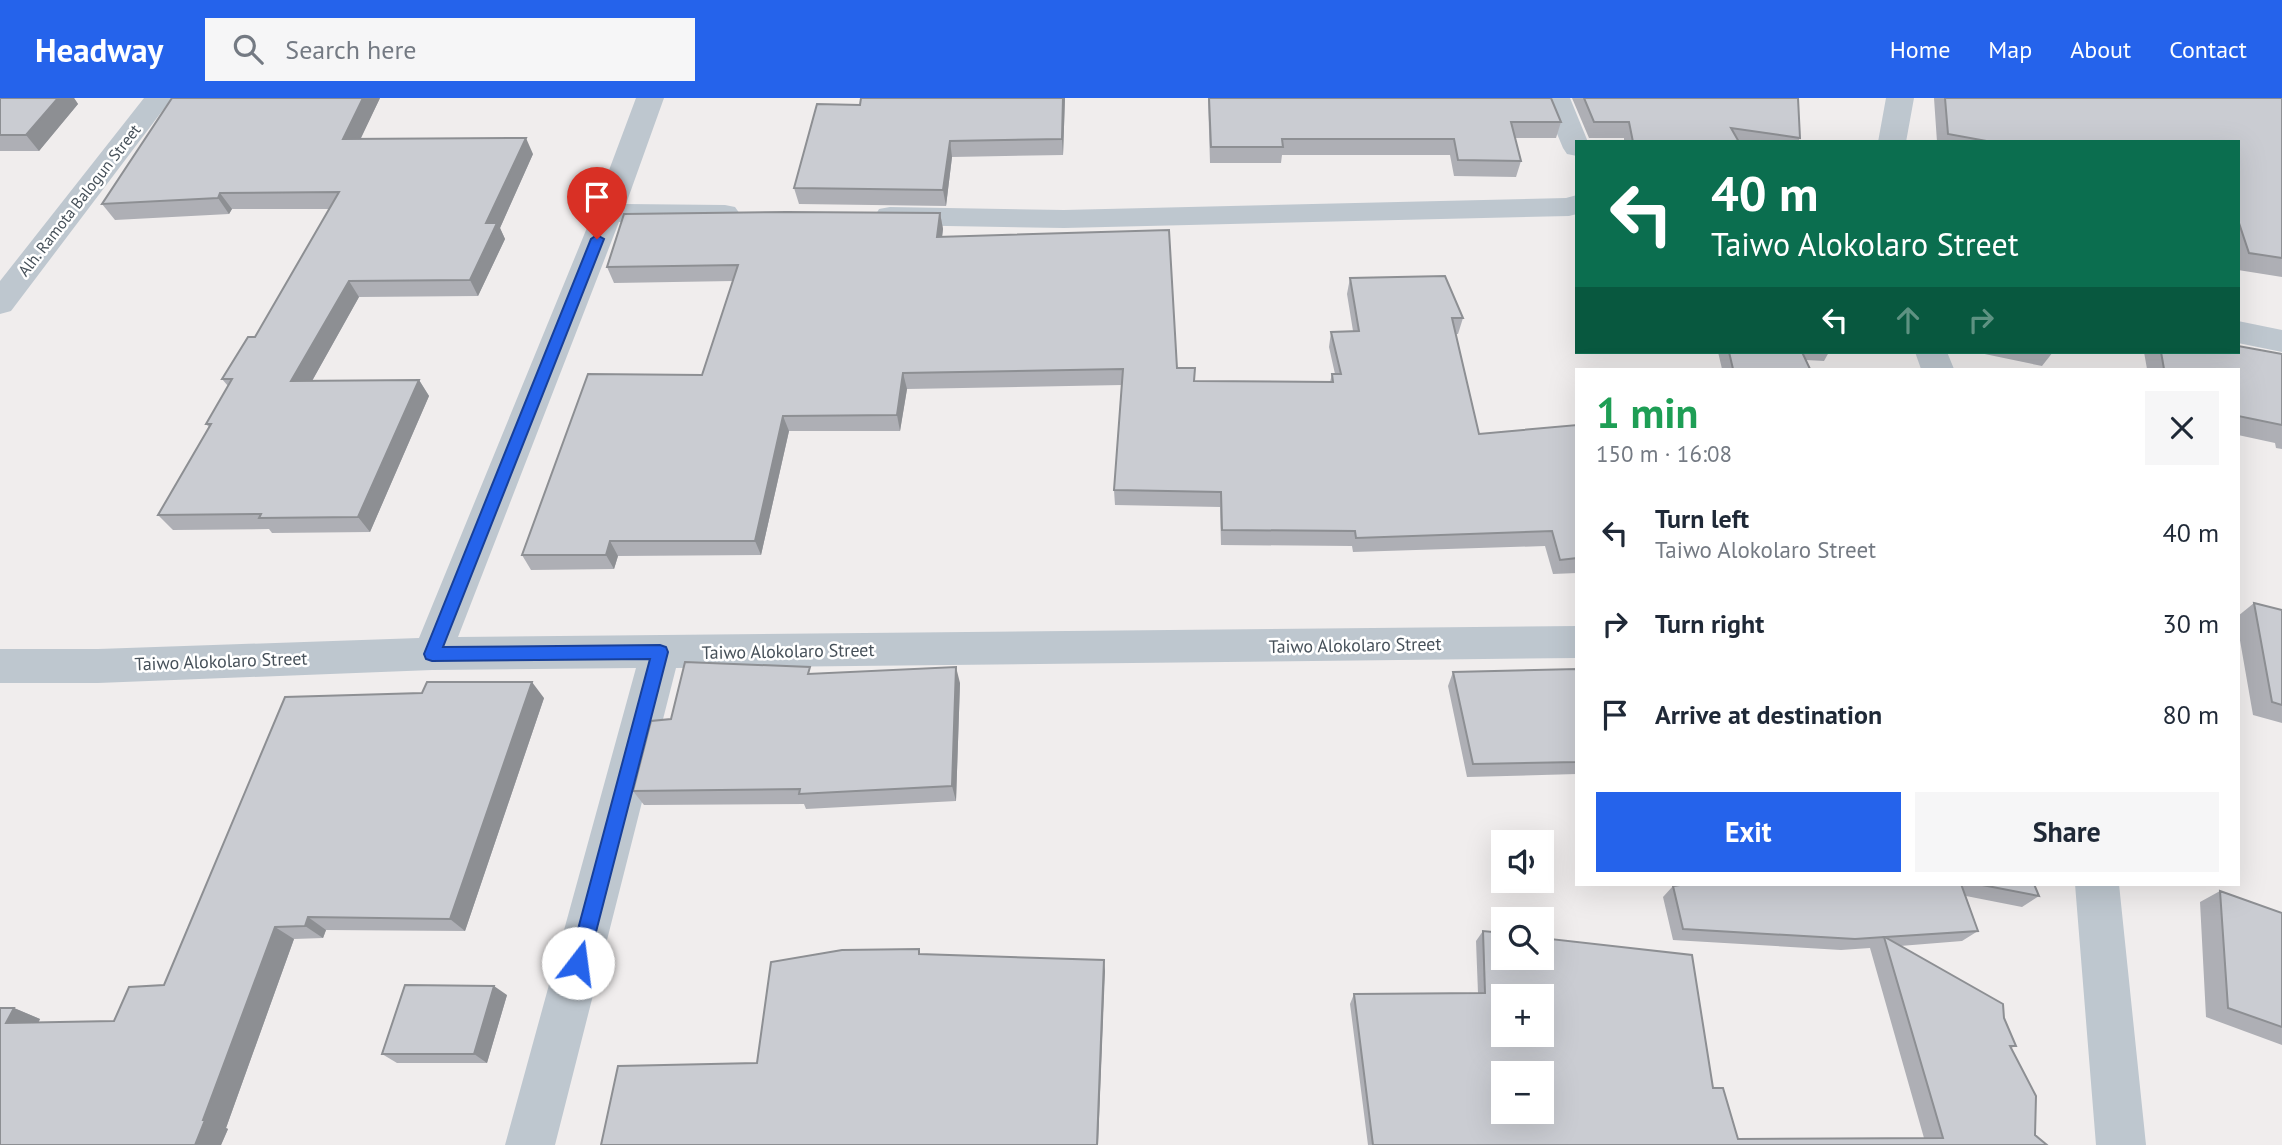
<!DOCTYPE html>
<html lang="en">
<head>
<meta charset="utf-8">
<style>
	:root { --surface:#fff; --page:#f6f6f7; --text:#1f2937; --muted:#747a83; --accent:#2563eb }
	body { margin:0; font-family:"PT Sans",sans-serif; background:var(--page); color:var(--text); height:100vh; display:flex; flex-direction:column; font-size:26px; white-space:nowrap }
	* { box-sizing:border-box; margin:0 }
	p { font-size:23px; color:var(--muted) }
	.icon { flex:none; width:38px; height:38px; fill:none; stroke:currentColor; stroke-width:2; stroke-linecap:round; stroke-linejoin:round }
	.map { position:relative; flex:1; overflow:hidden }
	.drawer { position:absolute; left:1575px; top:270px; width:665px; height:518px; display:flex; flex-direction:column; background:var(--surface); border-radius:0px; box-shadow:0 7px 28px #0002 }
	.drawer>* { flex:none }
	.banner { position:absolute; left:1575px; top:42px; width:665px; height:214px; border-radius:0px; box-shadow:0 7px 28px #0002; background:#0b6e4f; color:#fff; overflow:hidden }
	.controls { position:absolute; left:1491px; top:732px; display:grid; gap:14px }
	.controls a { display:grid; place-items:center; width:63px; height:63px; border-radius:0px; background:var(--surface); box-shadow:0 7px 28px #0002; font-size:35px }
	.pin { position:absolute; display:grid; place-items:center; width:60px; height:60px; color:#fff; margin:-72px -30px; border-radius:50% 50% 50% 0; rotate:-45deg; box-shadow:0 0 7px #0007 }
	.pin .icon { rotate:45deg }
	.me { position:absolute; width:77px; margin:-38px; rotate:15deg; stroke-linejoin:round; filter:drop-shadow(0 0 5px #0008) }
	.turn { display:flex; align-items:center; gap:24px; height:147px; padding:0 21px; font-size:32px }
	.turn .icon { width:91px; height:91px; stroke-width:2.5 }
	.turn b { display:block; font-size:49px; line-height:60px }
	.lanes { display:flex; align-items:center; height:66px; padding:0 21px; background:#0003; justify-content:center; gap:35px; direction:ltr }
	.lanes .off { opacity:.35 }
	.round { display:grid; place-items:center; flex:none; width:74px; height:74px; border-radius:0px; background:var(--page) }
	.headline { display:flex; align-items:center; justify-content:space-between; height:119px; padding:0 21px }
	h1 { font-size:42px; font-weight:600; line-height:52px; color:#1e9e55 }
	.cta { display:flex; gap:14px; margin-top:auto; padding:14px 21px }
	.cta a { flex:1; height:80px; border-radius:0px; background:var(--accent); color:#fff; font-size:28px; font-weight:600; line-height:80px; text-align:center }
	.cta a+a { background:var(--page); color:var(--text) }
	ul { padding:0; list-style:none }
	li { display:flex; align-items:center; gap:21px; height:91px; padding:0 21px }
	li div { flex:1 }
	li b { display:block; font-size:26px }
	li em { font-style:normal }
	header { display:flex; align-items:center; gap:42px; box-sizing:border-box; height:98px; padding:0 35px; background:var(--accent); color:#fff }
	header strong { font-size:33px }
	nav { display:flex; gap:38px; margin-inline-start:auto; font-size:24px }
	.search { width:490px; height:63px; background:var(--page); display:flex; align-items:center; gap:18px; box-sizing:border-box; padding:0 24px; border-radius:0px; color:var(--muted); font-size:26px }
	.map>svg:first-child { display:block }
</style>
</head>
<body>
<header>
<strong>Headway</strong>
<div class="search"><svg class="icon" aria-label="search" viewBox="0 0 24 24"><circle cx="10" cy="10" r="6"/><path d="M15 15l6 6"/></svg>Search here</div>
<nav><a>Home</a><a>Map</a><a>About</a><a>Contact</a></nav>
</header>
<div class="map">
<svg width="2282" height="1047" viewBox="0 0 2282 1047">
	<rect width="100%" height="100%" fill="#f0eded"/>
	<g fill="none" stroke-linecap="round" stroke-linejoin="round">
		<!-- street -->
		<path fill="#bec7cf" fill-rule="evenodd" d="M 144,0 L 172,0 L 11,213 L 0,216 L 0,183 Z
			M 636,0 L 664,0 L 626,106 L 725,107 L 735,109 L 740,116 L 735,123 L 725,125 L 619,124 L 458,539 L 1577,528 L 1577,560 L 676,570 L 555,1047 L 505,1047 L 636,570 L 432,572 L 98,585 L 0,585 L 0,551 L 98,551 L 419,540 L 593,115 Z
			M 1542,0 L 1570,0 L 1588,44 L 1577,44 L 1577,58 L 1567,56 L 1563,50 Z
			M 1886,0 L 1914,0 L 1906,44 L 1878,44 Z
			M 1577,97 L 1577,116 L 1569,118 L 1064,130 L 890,127 L 879,125 L 875,118 L 879,111 L 890,109 L 1064,112 L 1566,100 Z
			M 2238,223 L 2282,232 L 2282,254 L 2238,245 Z
			M 1915,254 L 1947,254 L 1954,271 L 1921,271 Z
			M 2075,786 L 2119,786 L 2146,1047 L 2096,1047 Z"/>
	</g>
	<!-- wall -->
	<path fill="#aeafb5" d="M 0,0 L 74,0 L 78,6 L 39,53 L 0,53 Z
		M 380,0 L 360,41 L 533,56 L 500,130 L 505,141 L 478,198 L 359,199 L 312,283 L 419,282 L 429,298 L 370,434 L 272,435 L 269,431 L 173,432 L 158,417 L 209,329 L 206,326 L 228,288 L 222,281 L 255,239 L 329,111 L 232,111 L 229,116 L 115,122 L 102,106 Z
		M 1065,0 L 1063,57 L 952,59 L 946,108 L 799,106 L 794,90 L 860,7 Z
		M 1208,0 L 1551,0 L 1561,24 L 1556,40 L 1515,40 L 1521,63 L 1516,79 L 1454,78 L 1450,57 L 1282,57 L 1281,65 L 1210,65 Z
		M 1572,0 L 1798,0 L 1800,40 L 1798,44 L 1624,44 L 1624,40 L 1589,40 Z
		M 1934,0 L 2282,0 L 2282,179 L 2238,172 L 2238,44 L 1937,44 Z
		M 940,115 L 943,131 L 942,139 L 1177,270 L 1194,283 L 1330,284 L 1332,276 L 1335,276 L 1329,249 L 1331,234 L 1353,233 L 1347,196 L 1350,180 L 1463,220 L 1458,236 L 1456,236 L 1479,336 L 1577,327 L 1577,475 L 1553,476 L 1545,448 L 1353,454 L 1352,448 L 1221,447 L 1220,409 L 1115,407 L 1114,392 L 1122,287 L 907,291 L 900,333 L 789,333 L 761,457 L 618,458 L 614,471 L 531,472 L 522,457 L 702,277 L 733,183 L 614,185 L 607,169 Z
		M 1718,254 L 1829,254 L 1824,263 L 1806,262 L 1810,271 L 1722,271 Z
		M 1975,254 L 2053,254 L 2042,268 Z
		M 2144,254 L 2238,254 L 2282,256 L 2282,351 L 2276,350 L 2275,345 L 2238,337 L 2238,271 L 2147,271 Z
		M 2254,505 L 2282,512 L 2282,625 L 2253,617 L 2238,531 L 2238,518 Z
		M 1577,571 L 1577,676 L 1467,679 L 1448,588 L 1453,574 Z
		M 813,576 L 960,585 L 956,703 L 806,711 L 804,706 L 644,707 L 633,693 L 671,621 Z
		M 422,595 L 544,600 L 465,833 L 326,832 L 323,840 L 294,841 L 226,1030 L 228,1031 L 221,1047 L 14,910 L 40,921 L 38,925 L 114,923 L 164,887 Z
		M 1687,786 L 2034,786 L 2039,798 L 2022,809 L 1966,798 L 1978,833 L 1962,843 L 1900,848 L 2004,920 L 2016,948 L 2011,950 L 2035,1037 L 2047,1047 L 1368,1047 L 1350,906 L 1354,896 L 1478,895 L 1476,843 L 1483,833 L 1713,990 L 1738,1041 L 1924,1040 L 1870,850 L 1841,852 L 1673,842 L 1663,799 L 1673,788 Z
		M 2220,793 L 2282,815 L 2282,947 L 2206,919 L 2200,804 Z
		M 507,897 L 487,965 L 397,965 L 382,956 Z"/>
	<!-- shaded-wall -->
	<path fill="#8d8f93" d="M 58,0 L 74,0 L 78,6 L 39,53 L 26,37 Z
		M 363,0 L 380,0 L 353,57 L 343,41 Z
		M 1063,0 L 1065,0 L 1063,57 L 1062,41 Z
		M 526,40 L 533,56 L 500,130 L 505,141 L 478,198 L 470,182 L 486,125 Z
		M 950,43 L 952,59 L 946,108 L 943,92 Z
		M 220,95 L 232,111 L 229,116 L 218,100 Z
		M 940,115 L 943,131 L 940,155 L 937,139 Z
		M 349,183 L 359,199 L 303,299 L 291,283 Z
		M 903,275 L 907,291 L 900,333 L 897,317 Z
		M 419,282 L 429,298 L 370,434 L 358,419 Z
		M 783,318 L 789,333 L 761,457 L 755,443 Z
		M 610,443 L 618,458 L 614,471 L 606,457 Z
		M 956,569 L 960,585 L 956,703 L 952,688 Z
		M 532,584 L 544,600 L 465,833 L 450,821 Z
		M 308,819 L 326,832 L 323,840 L 305,828 Z
		M 275,829 L 294,841 L 226,1030 L 228,1031 L 221,1047 L 195,1047 L 203,1022 Z
		M 1104,862 L 1105,873 L 1098,1047 L 1097,1047 Z
		M 494,888 L 507,897 L 487,965 L 474,956 Z
		M 14,910 L 40,921 L 33,936 L 6,925 Z"/>
	<!-- building -->
	<path fill="#caccd2" stroke="#8d8f93" stroke-width="2" fill-rule="evenodd" d="M 0,0 L 58,0 L 26,37 L 0,37 Z
		M 172,0 L 363,0 L 343,41 L 526,40 L 486,125 L 497,125 L 470,182 L 349,183 L 291,283 L 419,282 L 358,419 L 259,420 L 261,416 L 158,417 L 211,326 L 206,326 L 232,281 L 222,281 L 248,239 L 255,239 L 339,94 L 220,95 L 218,100 L 102,106 Z
		M 861,0 L 1063,0 L 1062,41 L 950,43 L 943,92 L 794,90 L 817,6 L 860,7 Z
		M 1209,0 L 1551,0 L 1561,24 L 1511,24 L 1521,63 L 1458,62 L 1454,41 L 1282,41 L 1283,49 L 1211,49 Z
		M 1584,0 L 1798,0 L 1800,40 L 1731,30 L 1739,44 L 1633,44 L 1629,24 L 1594,24 Z
		M 1945,0 L 2282,0 L 2282,160 L 2249,155 L 2238,122 L 2238,44 L 1992,44 L 1948,36 Z
		M 787,114 L 940,115 L 937,139 L 1169,132 L 1177,270 L 1195,270 L 1194,283 L 1333,284 L 1332,276 L 1341,276 L 1331,234 L 1359,233 L 1350,180 L 1445,178 L 1463,220 L 1452,220 L 1479,336 L 1577,327 L 1577,460 L 1560,462 L 1552,433 L 1356,440 L 1355,433 L 1222,432 L 1221,394 L 1114,392 L 1123,271 L 903,275 L 897,317 L 783,318 L 755,443 L 610,443 L 606,457 L 522,457 L 588,276 L 702,277 L 738,167 L 607,169 L 624,116 Z
		M 2238,248 L 2282,256 L 2282,327 L 2238,318 L 2238,271 L 2164,271 L 2161,254 L 2238,254 Z
		M 1729,254 L 1802,254 L 1810,271 L 1733,271 Z
		M 2254,505 L 2282,512 L 2282,607 L 2272,604 Z
		M 685,564 L 810,569 L 808,576 L 956,569 L 952,688 L 799,696 L 800,691 L 633,693 L 651,623 L 671,621 Z
		M 1577,571 L 1577,664 L 1473,666 L 1453,574 Z
		M 427,584 L 532,584 L 450,821 L 308,819 L 305,828 L 275,829 L 203,1022 L 205,1022 L 195,1047 L 0,1047 L 0,910 L 14,910 L 6,925 L 114,923 L 129,889 L 164,887 L 285,599 L 422,595 Z
		M 1687,786 L 1961,786 L 1978,833 L 1885,839 L 2003,906 L 2004,920 L 2016,948 L 2010,948 L 2036,998 L 2035,1037 L 2047,1047 L 1373,1047 L 1354,896 L 1485,895 L 1483,833 L 1503,835 L 1503,859 L 1542,859 L 1542,840 L 1692,857 L 1713,990 L 1723,990 L 1738,1041 L 1943,1040 L 1884,839 L 1855,841 L 1683,831 L 1673,788 ZM 1503,898 L 1542,898 L 1542,936 L 1503,936 ZM 1503,975 L 1542,975 L 1542,1013 L 1503,1013 Z
		M 1977,786 L 2034,786 L 2039,798 Z
		M 2220,793 L 2282,815 L 2282,929 L 2228,910 Z
		M 919,851 L 919,856 L 1104,862 L 1097,1047 L 601,1047 L 618,968 L 757,965 L 771,864 L 842,852 Z
		M 405,887 L 494,888 L 474,956 L 382,956 Z"/>
	<!-- route -->
	<path fill="#2563eb" stroke="#184099" stroke-width="2" d="M 597,137 L 604,141 L 443,549 L 660,547 L 666,549 L 668,554 L 588,865 L 585,872 L 578,875 L 571,872 L 569,865 L 650,561 L 432,563 L 426,561 L 424,556 L 591,141 Z"/>
	<g text-anchor="middle" dominant-baseline="central" stroke-width="5" stroke-linejoin="round" paint-order="stroke">
		<!-- far-street labels -->
		<g font-size="16" fill="#465059" stroke="#fff">
			<text transform="translate(79 102) rotate(-52)">Alh. Ramota Balogun Street</text>
		</g>
		<!-- street labels -->
		<g font-size="18" fill="#465059" stroke="#fff">
			<text transform="translate(1355 547) rotate(-1)">Taiwo Alokolaro Street</text>
			<text transform="translate(788 553) rotate(-1)">Taiwo Alokolaro Street</text>
			<text transform="translate(221 563) rotate(-2)">Taiwo Alokolaro Street</text>
		</g>
	</g>
</svg>
<div class="controls">
<a><svg class="icon" aria-label="sound" viewBox="0 0 24 24"><path d="M4 9h4l5-4v14l-5-4H4zM17 9q2 3 0 6"/></svg></a>
<a><svg class="icon" aria-label="search" viewBox="0 0 24 24"><circle cx="10" cy="10" r="6"/><path d="M15 15l6 6"/></svg></a>
<a>+</a>
<a>−</a>
</div>
<div class="pin" style="left:597px;top:141px;background:#d93025"><svg class="icon" aria-label="arrive" viewBox="0 0 24 24"><path d="M6 21V4h12l-3 4 3 4H6"/></svg></div>
<svg class="me" style="left:578px;top:865px" viewBox="-20 -20 40 40"><circle r="19" fill="#fff"/><path d="M0-13L10 11 0 6-10 11z" fill="#2563eb"/></svg>
<div class="banner">
<div class="turn"><svg class="icon" aria-label="left" viewBox="0 0 24 24"><path d="M17 20v-9H6M10 6l-5 5 5 5"/></svg><div><b>40 m</b>Taiwo Alokolaro Street</div></div>
<div class="lanes"><svg class="icon" aria-label="left" viewBox="0 0 24 24"><path d="M17 20v-9H6M10 6l-5 5 5 5"/></svg><svg class="icon off" aria-label="ahead" viewBox="0 0 24 24"><path d="M12 20V5M6 11l6-6 6 6"/></svg><svg class="icon off" aria-label="right" viewBox="0 0 24 24"><path d="M7 20v-9h11M14 6l5 5-5 5"/></svg></div>
</div>
<section class="drawer">
<div class="headline"><div><h1>1 min</h1><p>150 m · 16:08</p></div><a class="round"><svg class="icon" aria-label="close" viewBox="0 0 24 24"><path d="M6 6l12 12M18 6L6 18"/></svg></a></div>
<ul>
<li><svg class="icon" aria-label="left" viewBox="0 0 24 24"><path d="M17 20v-9H6M10 6l-5 5 5 5"/></svg><div><b>Turn left</b><p>Taiwo Alokolaro Street</p></div><em>40 m</em></li>
<li><svg class="icon" aria-label="right" viewBox="0 0 24 24"><path d="M7 20v-9h11M14 6l5 5-5 5"/></svg><div><b>Turn right</b></div><em>30 m</em></li>
<li><svg class="icon" aria-label="arrive" viewBox="0 0 24 24"><path d="M6 21V4h12l-3 4 3 4H6"/></svg><div><b>Arrive at destination</b></div><em>80 m</em></li>
</ul>
<div class="cta"><a>Exit</a><a>Share</a></div>
</section>
</div>
</body>
</html>
